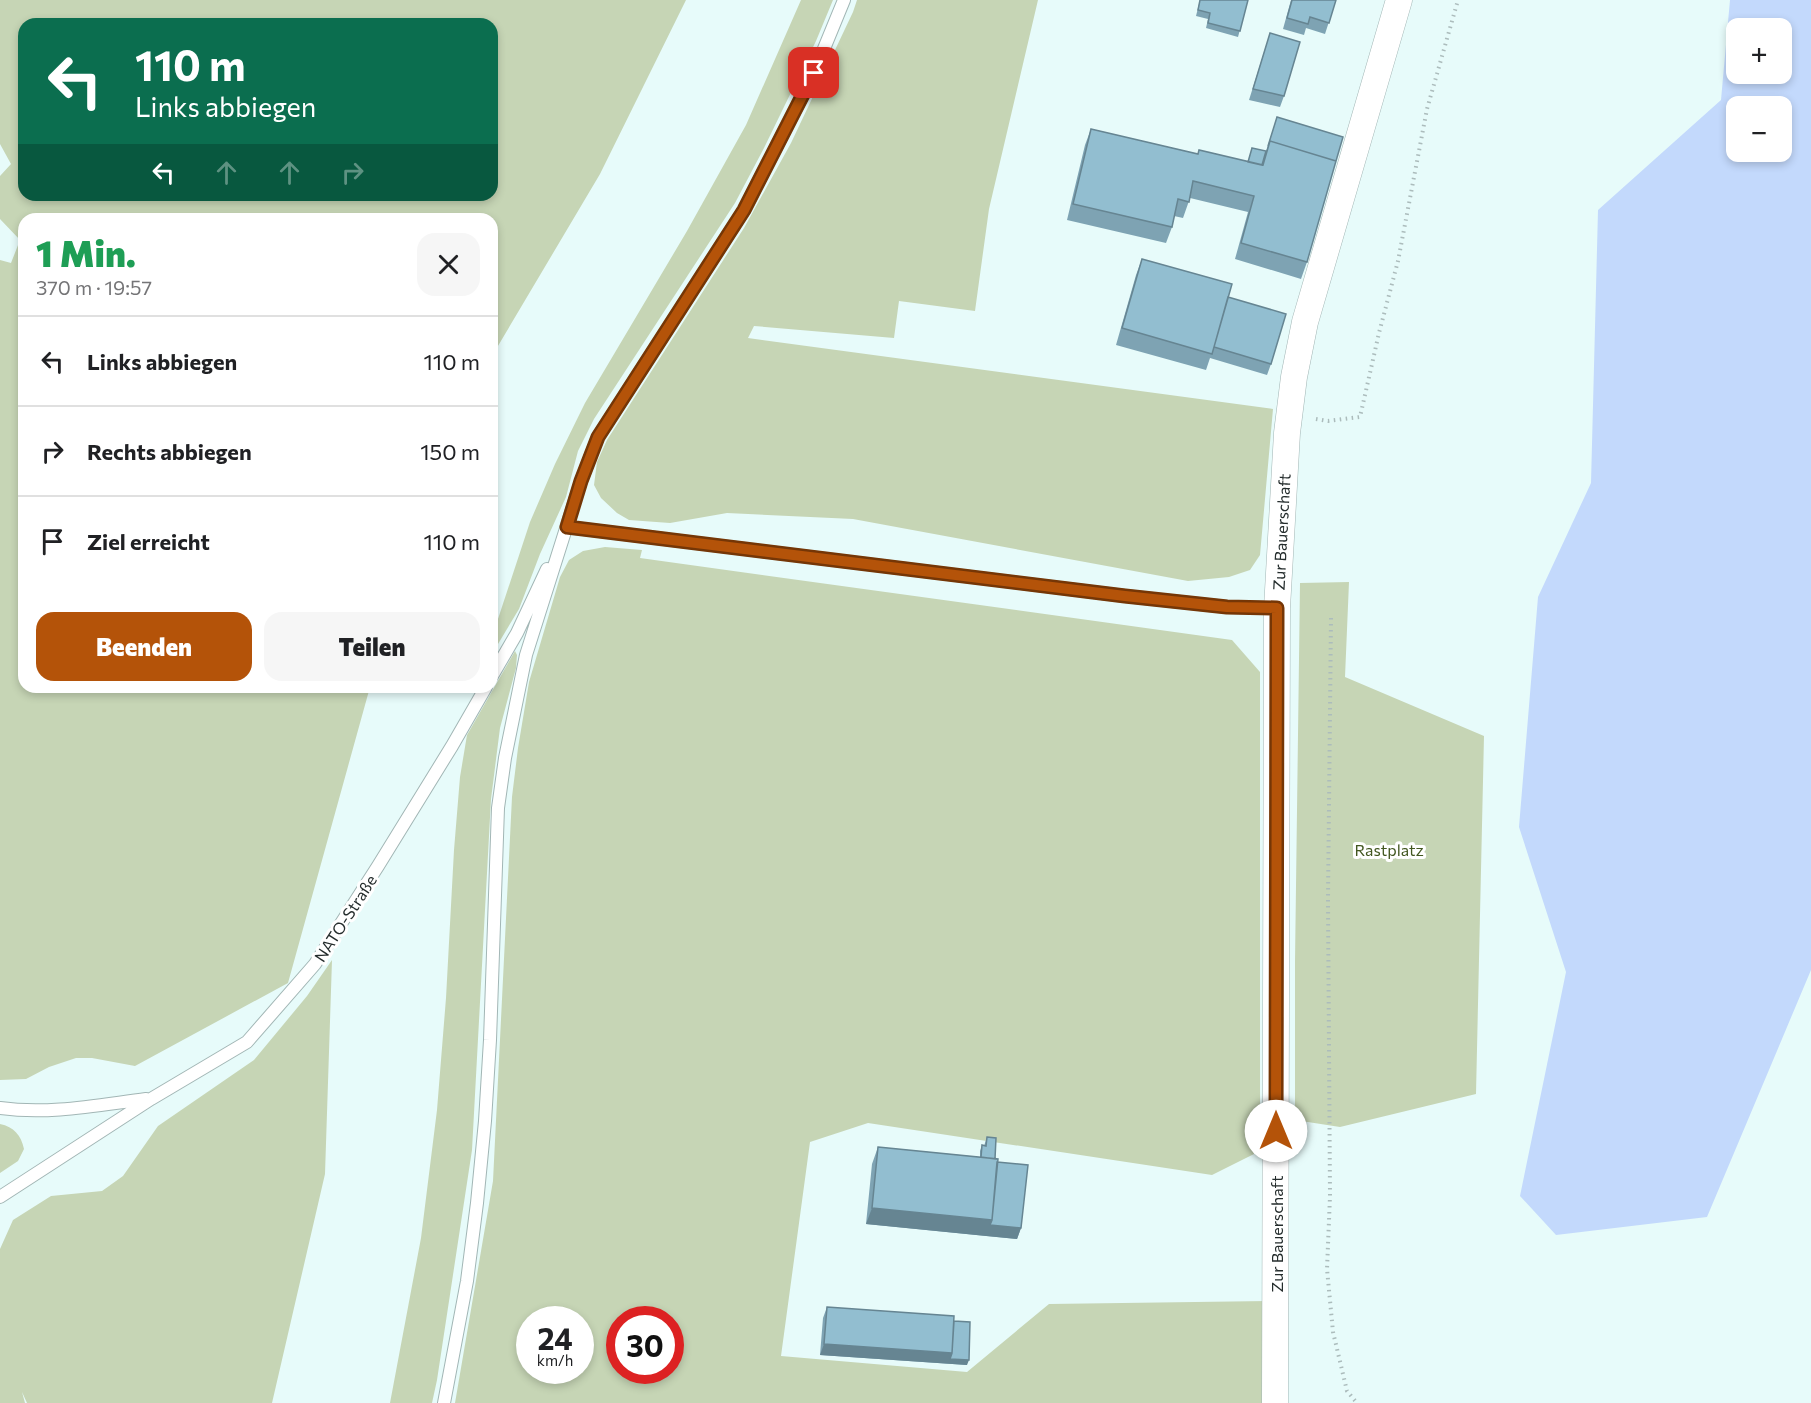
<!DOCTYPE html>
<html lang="de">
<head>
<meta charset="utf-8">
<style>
	:root { --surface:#fff; --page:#f6f6f6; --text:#202124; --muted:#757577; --line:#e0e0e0; --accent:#b45309 }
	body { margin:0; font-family:Commissioner,sans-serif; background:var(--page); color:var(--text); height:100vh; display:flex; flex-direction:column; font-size:22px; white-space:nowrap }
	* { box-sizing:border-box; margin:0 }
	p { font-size:20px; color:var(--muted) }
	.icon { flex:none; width:33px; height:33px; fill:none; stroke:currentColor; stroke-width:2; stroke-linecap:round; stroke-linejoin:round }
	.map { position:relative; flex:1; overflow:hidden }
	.details { position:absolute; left:18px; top:213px; width:480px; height:480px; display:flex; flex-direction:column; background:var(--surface); border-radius:18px; box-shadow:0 3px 9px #0003 }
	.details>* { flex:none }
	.guide { position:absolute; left:18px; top:18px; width:480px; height:183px; border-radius:18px; box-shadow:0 3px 9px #0003; background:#0b6e4f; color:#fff; overflow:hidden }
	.tools { position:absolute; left:1726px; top:18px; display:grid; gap:12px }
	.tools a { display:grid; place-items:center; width:66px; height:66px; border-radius:12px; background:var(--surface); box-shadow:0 3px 9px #0003; font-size:30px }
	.speed { position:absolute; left:516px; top:1306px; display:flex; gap:12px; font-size:30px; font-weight:700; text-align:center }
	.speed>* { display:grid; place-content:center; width:78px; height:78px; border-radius:50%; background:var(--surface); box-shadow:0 3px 9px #0003; line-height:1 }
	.speed small { font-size:15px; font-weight:400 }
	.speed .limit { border:9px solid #d22; background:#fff; color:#111 }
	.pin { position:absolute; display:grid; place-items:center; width:51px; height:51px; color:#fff; margin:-26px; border-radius:12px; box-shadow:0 3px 9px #0006 }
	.me { position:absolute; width:66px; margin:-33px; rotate:0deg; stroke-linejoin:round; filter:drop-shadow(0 0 4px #0008) }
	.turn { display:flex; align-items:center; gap:21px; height:126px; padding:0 18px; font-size:27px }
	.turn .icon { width:78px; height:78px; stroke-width:2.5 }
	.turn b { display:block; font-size:42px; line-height:51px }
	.lanes { display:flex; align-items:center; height:57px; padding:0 18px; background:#0003; justify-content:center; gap:30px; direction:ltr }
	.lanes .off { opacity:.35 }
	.round { display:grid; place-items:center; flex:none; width:63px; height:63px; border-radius:18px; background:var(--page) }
	.headline { display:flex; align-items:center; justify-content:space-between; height:102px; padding:0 18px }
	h1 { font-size:36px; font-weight:800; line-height:45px; color:#1e9e55 }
	.button { display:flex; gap:12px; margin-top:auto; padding:12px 18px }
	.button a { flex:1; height:69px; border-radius:18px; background:var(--accent); color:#fff; font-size:24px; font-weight:800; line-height:69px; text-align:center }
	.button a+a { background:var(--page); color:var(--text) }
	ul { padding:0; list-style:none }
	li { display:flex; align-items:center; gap:18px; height:90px; padding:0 18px; border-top:2px solid var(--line) }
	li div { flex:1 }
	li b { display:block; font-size:22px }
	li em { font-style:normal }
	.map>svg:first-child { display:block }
</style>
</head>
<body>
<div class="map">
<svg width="1811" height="1403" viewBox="0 0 1811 1403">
	<rect width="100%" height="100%" fill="#e7fbfa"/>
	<!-- green -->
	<path fill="#c6d5b5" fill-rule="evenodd" d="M 0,0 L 686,0 L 600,174 L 492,356 L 492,219 L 24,219 L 24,687 L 370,687 L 288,983 L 135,1066 L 92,1058 L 76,1058 L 49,1067 L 26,1079 L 0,1080 L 0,260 L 11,263 L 20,240 L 0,219 L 0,176 L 11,164 L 0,144 ZM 24,24 L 492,24 L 492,195 L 24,195 Z
		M 801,0 L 833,0 L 816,41 L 764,148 L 735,203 L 594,419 L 578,451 L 566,497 L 540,554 L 519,609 L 492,654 L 492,641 L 496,625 L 530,522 L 555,464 L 585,403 L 687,231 L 746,125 Z
		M 857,0 L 1038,0 L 989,209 L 975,311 L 899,301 L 894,338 L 754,326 L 748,338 L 1273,409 L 1260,555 L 1250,570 L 1229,577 L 1188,581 L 853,519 L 727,513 L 670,523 L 629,520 L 617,513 L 601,498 L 594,485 L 597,462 L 607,440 L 744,228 L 791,143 L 853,12 Z
		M 605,547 L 642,550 L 640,558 L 1232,640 L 1260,672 L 1260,1151 L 1212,1175 L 868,1123 L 810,1142 L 781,1356 L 967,1372 L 1049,1304 L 1268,1301 L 1265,1403 L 455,1403 L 493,1181 L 512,797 L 518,748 L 529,682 L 560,577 L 569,560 L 583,551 ZM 530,1320 L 580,1320 L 580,1371 L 530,1371 ZM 620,1320 L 670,1320 L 670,1371 L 620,1371 Z
		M 1349,582 L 1345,677 L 1484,736 L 1476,1094 L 1340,1127 L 1295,1120 L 1295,962 L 1300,583 Z
		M 515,651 L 517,655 L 516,668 L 500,728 L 491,799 L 472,1150 L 437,1380 L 432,1403 L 390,1403 L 421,1238 L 437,1110 L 446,998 L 454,850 L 460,777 L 467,735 Z
		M 332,960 L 325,1174 L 272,1403 L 27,1403 L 22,1392 L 25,1403 L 0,1403 L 0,1249 L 13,1220 L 51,1196 L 102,1191 L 123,1176 L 158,1126 L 254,1060 L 307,996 Z
		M 0,1124 C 14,1127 21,1135 24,1149 L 18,1161 L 0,1173 Z"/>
	<!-- water -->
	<path fill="#c3d9fc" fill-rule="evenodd" d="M 1730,0 L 1811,0 L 1811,970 L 1707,1217 L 1556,1235 L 1520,1196 L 1566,972 L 1519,827 L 1538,597 L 1591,483 L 1598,210 L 1721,100 ZM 1737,28 L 1782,28 L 1782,74 L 1737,74 ZM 1737,106 L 1782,106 L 1782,152 L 1737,152 Z"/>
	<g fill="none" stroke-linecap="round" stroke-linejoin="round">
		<defs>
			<path id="service" d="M 567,527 L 1125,596 L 1227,607 L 1277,608
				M 492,676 L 517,633 L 547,569
				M 0,1108 C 49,1115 98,1105 146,1099
				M 0,1197 L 151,1099 L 247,1042 L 315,964 L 378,866 L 452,746 L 486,687
				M 444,1403 L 467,1281 L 477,1203 L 485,1121 L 490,1040 L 498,808 L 505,758 L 526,655 L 581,481 L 598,437 L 744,210 L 814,73 L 844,0"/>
			<path id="minor" d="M 1275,1403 L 1277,608 L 1287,433 L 1294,377 L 1305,322 L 1399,0"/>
		</defs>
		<!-- service casing -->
		<use href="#service" stroke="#a2b6b5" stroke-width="14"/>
		<!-- minor casing -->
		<use href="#minor" stroke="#a2b6b5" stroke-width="27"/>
		<!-- path -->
		<path stroke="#acbcbc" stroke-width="4" stroke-dasharray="1.5 4.5" stroke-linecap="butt" d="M 1316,419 L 1328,421 L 1360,417 L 1379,333 L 1398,261 L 1427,109 L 1458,0
			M 1331,618 L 1328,899 L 1330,1196 L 1327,1269 L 1333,1332 L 1347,1391 L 1357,1403"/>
		<!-- service -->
		<use href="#service" stroke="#fff" stroke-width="12"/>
		<!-- minor -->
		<use href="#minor" stroke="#fff" stroke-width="26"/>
	</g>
	<!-- wall -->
	<path fill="#7ea3b3" d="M 1200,0 L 1248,0 L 1238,37 L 1206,28 L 1208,19 L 1196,16 Z
		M 1291,0 L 1336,0 L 1325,34 L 1306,28 L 1304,35 L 1283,29 Z
		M 1270,33 L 1284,96 L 1280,107 L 1249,100 Z
		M 1277,117 L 1307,262 L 1301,279 L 1235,259 L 1248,212 L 1190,198 L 1183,218 L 1174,216 L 1172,227 L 1166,243 L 1067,220 L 1085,145 L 1091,129 L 1198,154 L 1199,150 L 1248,162 L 1266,151 Z
		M 1142,259 L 1228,297 L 1271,364 L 1267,375 L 1210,358 L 1206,370 L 1116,345 L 1136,275 Z
		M 987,1137 L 995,1159 L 997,1162 L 1021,1228 L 1017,1239 L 866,1224 L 872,1164 L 878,1147 L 980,1157 L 980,1151 L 982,1145 L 984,1146 Z
		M 827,1307 L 954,1321 L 967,1365 L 820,1355 L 823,1318 Z"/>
	<!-- shaded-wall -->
	<path fill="#668592" d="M 872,1208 L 992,1220 L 986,1236 L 866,1224 Z
		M 990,1225 L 1021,1228 L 1017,1239 L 986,1236 Z
		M 824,1344 L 952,1353 L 969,1360 L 967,1365 L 820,1355 Z"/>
	<!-- building -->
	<path fill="#92bed0" stroke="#668592" stroke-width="1.5" d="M 1200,0 L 1248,0 L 1240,31 L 1208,23 L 1210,13 L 1198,10 Z
		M 1292,0 L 1336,0 L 1329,23 L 1310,17 L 1308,24 L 1287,18 Z
		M 1270,33 L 1300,42 L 1284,96 L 1253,89 Z
		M 1277,117 L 1343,137 L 1336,161 L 1270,141 L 1268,146 Z
		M 1091,129 L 1198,154 L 1199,150 L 1263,165 L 1270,141 L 1336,161 L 1307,262 L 1241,243 L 1254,196 L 1193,181 L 1189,202 L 1178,199 L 1172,227 L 1073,204 Z
		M 1252,148 L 1266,151 L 1262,165 L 1248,162 Z
		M 1142,259 L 1232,284 L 1212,354 L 1122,328 Z
		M 1228,297 L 1286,314 L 1271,364 L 1214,347 Z
		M 987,1137 L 996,1138 L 995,1159 L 981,1157 L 982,1145 L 986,1146 Z
		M 878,1147 L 998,1159 L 992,1220 L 872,1208 Z
		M 997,1162 L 1028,1165 L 1021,1228 L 990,1225 L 992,1220 Z
		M 827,1307 L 954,1316 L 952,1353 L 824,1344 Z
		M 954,1321 L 970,1322 L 969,1360 L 950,1359 L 952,1353 Z"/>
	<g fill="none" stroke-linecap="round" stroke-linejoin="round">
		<defs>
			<path id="route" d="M 814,73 L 744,210 L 598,437 L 581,481 L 567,527 L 1125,596 L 1227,607 L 1277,608 L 1276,1131"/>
		</defs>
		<!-- route casing -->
		<use href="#route" stroke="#753606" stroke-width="15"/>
		<!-- route -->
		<use href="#route" stroke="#b45309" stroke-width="10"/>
	</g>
	<g text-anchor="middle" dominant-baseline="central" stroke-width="6" stroke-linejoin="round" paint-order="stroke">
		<!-- street labels -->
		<g font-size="16" fill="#252d2d" stroke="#fff">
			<text transform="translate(1281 532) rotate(-87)">Zur Bauerschaft</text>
			<text transform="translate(345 918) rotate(-57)">NATO-Straße</text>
			<text transform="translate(1276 1234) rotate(-90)">Zur Bauerschaft</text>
		</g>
		<!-- park labels -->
		<g font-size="16" fill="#425720" stroke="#fff">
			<text x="1389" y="849">Rastplatz</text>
		</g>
	</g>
</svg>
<div class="tools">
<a>+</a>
<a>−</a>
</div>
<div class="speed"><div>24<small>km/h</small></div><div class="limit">30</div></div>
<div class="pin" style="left:814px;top:73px;background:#d93025"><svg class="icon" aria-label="arrive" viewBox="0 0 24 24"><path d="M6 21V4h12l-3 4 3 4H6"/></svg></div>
<svg class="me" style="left:1276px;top:1131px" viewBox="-20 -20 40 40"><circle r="19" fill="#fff"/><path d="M0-13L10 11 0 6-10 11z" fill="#b45309"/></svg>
<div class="guide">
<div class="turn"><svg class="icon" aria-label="left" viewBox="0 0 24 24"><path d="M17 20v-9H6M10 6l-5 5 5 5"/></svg><div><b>110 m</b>Links abbiegen</div></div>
<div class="lanes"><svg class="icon" aria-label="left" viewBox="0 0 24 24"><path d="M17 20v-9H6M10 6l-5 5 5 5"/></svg><svg class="icon off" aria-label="ahead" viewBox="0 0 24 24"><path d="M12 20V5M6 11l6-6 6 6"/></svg><svg class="icon off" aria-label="ahead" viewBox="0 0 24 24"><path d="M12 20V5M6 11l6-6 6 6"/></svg><svg class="icon off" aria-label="right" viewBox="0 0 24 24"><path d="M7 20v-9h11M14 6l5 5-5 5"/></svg></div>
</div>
<section class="details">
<div class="headline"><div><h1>1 Min.</h1><p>370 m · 19:57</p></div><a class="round"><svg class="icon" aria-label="close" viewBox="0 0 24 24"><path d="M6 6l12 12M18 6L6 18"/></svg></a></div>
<ul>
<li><svg class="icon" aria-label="left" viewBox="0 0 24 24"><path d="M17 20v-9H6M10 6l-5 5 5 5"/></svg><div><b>Links abbiegen</b></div><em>110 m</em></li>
<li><svg class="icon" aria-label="right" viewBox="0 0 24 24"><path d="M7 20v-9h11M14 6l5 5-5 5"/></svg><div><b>Rechts abbiegen</b></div><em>150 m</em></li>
<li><svg class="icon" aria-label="arrive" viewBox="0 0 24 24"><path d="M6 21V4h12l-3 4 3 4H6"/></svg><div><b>Ziel erreicht</b></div><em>110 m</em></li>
</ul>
<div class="button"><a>Beenden</a><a>Teilen</a></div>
</section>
</div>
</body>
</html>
